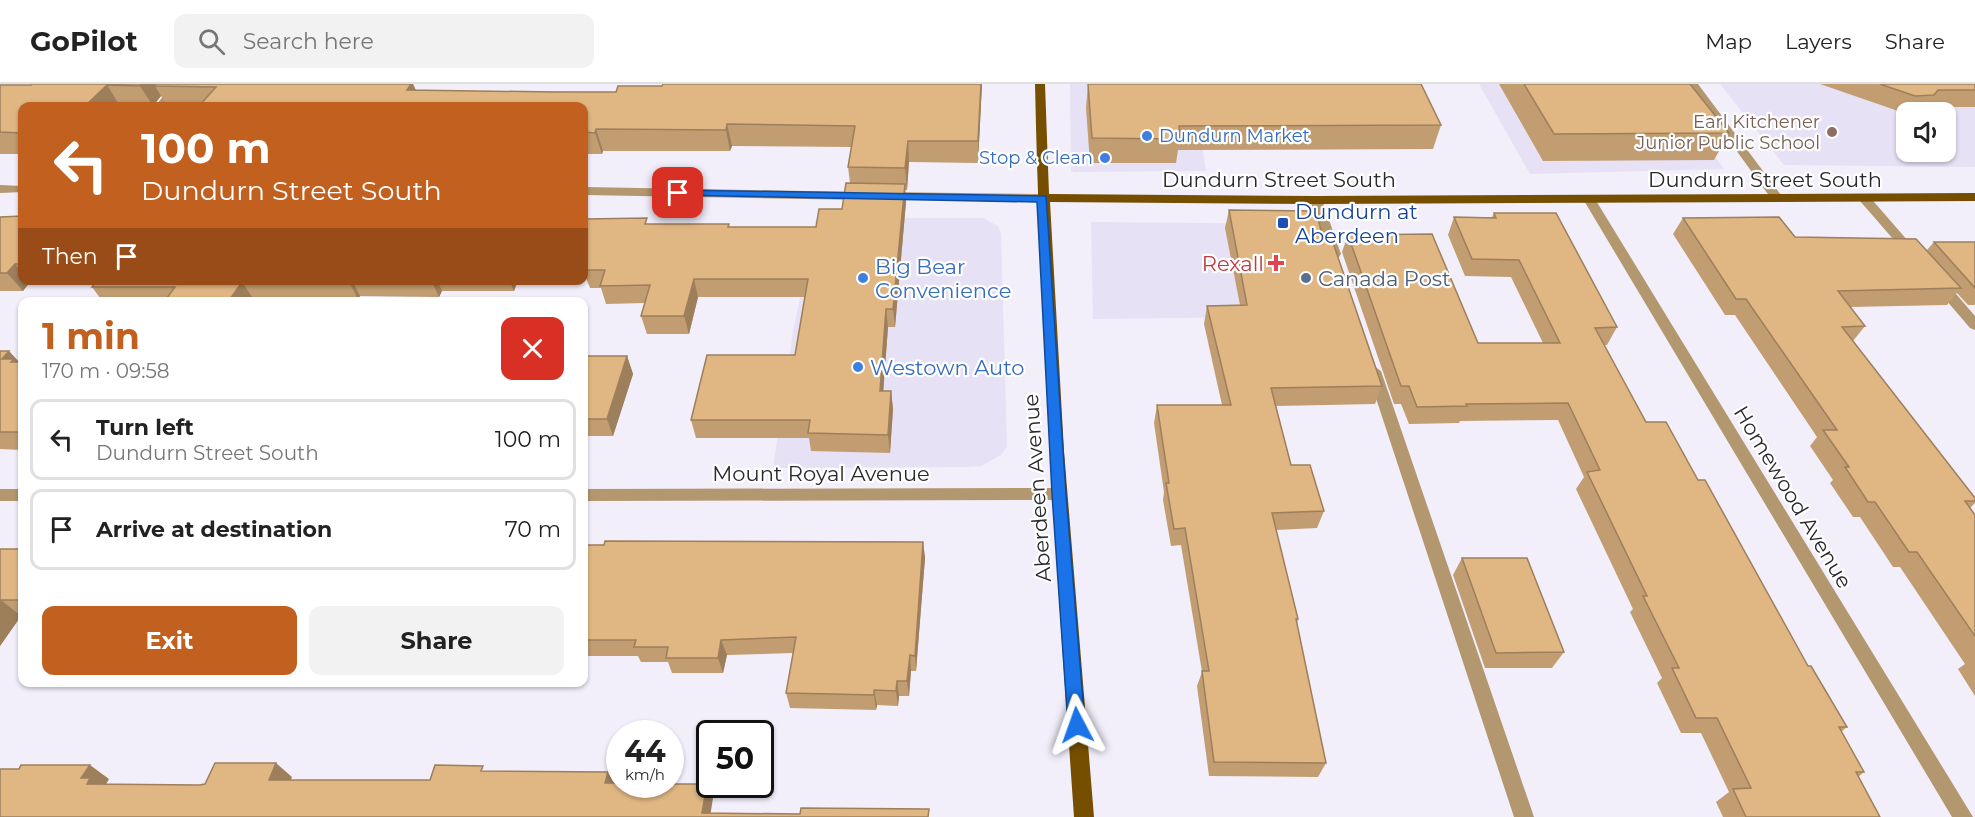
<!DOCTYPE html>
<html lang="en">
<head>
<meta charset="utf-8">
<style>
	:root { --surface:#fff; --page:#f2f2f2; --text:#222; --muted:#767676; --line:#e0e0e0; --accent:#c1601f }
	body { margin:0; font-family:Montserrat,sans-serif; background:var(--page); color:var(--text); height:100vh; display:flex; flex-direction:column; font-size:22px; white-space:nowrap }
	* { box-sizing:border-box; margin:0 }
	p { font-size:20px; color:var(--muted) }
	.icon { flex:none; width:33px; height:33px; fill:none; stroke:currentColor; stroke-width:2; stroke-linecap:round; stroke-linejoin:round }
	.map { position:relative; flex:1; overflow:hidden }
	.side { position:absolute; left:18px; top:213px; width:570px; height:390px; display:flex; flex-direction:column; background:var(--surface); border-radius:12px; box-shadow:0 2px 4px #0004 }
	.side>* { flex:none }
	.guide { position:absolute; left:18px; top:18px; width:570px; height:183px; border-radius:12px; box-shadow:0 2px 4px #0004; background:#c1601f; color:#fff; overflow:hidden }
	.tools { position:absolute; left:1896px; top:18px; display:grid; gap:12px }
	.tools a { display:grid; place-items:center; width:60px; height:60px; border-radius:12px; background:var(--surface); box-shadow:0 2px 4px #0004; font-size:30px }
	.speed { position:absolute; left:606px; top:636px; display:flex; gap:12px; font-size:30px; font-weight:700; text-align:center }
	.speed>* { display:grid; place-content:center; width:78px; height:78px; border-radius:50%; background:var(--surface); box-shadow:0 2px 4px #0004; line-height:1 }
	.speed small { font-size:15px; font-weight:400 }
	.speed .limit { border:3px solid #111; border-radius:9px; background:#fff; color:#111 }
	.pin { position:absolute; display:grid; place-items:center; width:51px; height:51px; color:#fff; margin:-26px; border-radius:12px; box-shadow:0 3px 9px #0006 }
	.me { position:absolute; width:66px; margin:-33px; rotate:356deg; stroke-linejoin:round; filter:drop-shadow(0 0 4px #0008) }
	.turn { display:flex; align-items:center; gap:21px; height:126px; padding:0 24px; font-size:27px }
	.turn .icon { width:78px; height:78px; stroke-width:2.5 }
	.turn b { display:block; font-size:42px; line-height:51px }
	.then { display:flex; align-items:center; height:57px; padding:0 24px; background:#0003; gap:12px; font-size:22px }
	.round { display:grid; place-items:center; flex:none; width:63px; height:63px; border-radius:12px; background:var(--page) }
	.head { display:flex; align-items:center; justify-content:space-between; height:102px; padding:0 24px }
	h1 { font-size:36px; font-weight:700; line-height:45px; color:var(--accent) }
	.primary-button { display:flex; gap:12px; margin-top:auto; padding:12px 24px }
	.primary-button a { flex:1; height:69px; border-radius:12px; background:var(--accent); color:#fff; font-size:24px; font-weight:700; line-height:69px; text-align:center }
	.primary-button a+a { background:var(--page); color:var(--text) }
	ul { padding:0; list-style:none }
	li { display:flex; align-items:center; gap:18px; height:81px; margin:0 12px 9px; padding:0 12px; border:3px solid var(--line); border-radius:12px }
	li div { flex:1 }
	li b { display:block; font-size:22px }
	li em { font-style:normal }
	header { display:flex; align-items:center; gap:36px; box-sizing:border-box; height:84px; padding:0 30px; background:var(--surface); border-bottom:2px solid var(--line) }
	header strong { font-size:28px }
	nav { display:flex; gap:33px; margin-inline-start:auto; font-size:21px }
	.search { width:420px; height:54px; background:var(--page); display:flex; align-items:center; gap:15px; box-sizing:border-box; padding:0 21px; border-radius:12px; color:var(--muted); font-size:22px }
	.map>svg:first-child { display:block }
</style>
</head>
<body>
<header>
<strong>GoPilot</strong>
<div class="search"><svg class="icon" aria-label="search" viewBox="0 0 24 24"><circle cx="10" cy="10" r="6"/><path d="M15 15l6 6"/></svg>Search here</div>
<nav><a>Map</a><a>Layers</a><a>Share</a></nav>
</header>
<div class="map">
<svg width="1975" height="733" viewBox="0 0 1975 733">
	<rect width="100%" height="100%" fill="#f2effb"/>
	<!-- built -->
	<path fill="#e6e1f4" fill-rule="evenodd" d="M 1070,0 L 1193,0 L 1206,87 L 1071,88 Z
		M 1479,0 L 1663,0 L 1724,85 L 1530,90 Z
		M 1720,0 L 1975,0 L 1975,83 L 1784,81 ZM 1906,28 L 1946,28 L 1946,68 L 1906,68 Z
		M 816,134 L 983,134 L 998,142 L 1001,150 L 1007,363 L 1001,371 L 981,382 L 968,383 L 773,384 L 793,248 Z
		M 1091,138 L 1314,140 L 1343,232 L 1093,235 Z"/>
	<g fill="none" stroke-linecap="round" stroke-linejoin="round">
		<!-- minor -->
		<path fill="#b3976f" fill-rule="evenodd" d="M 174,0 L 185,0 L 166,22 L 155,22 Z
			M 1688,0 L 1698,0 L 1781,111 L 1781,117 L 1773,117 Z
			M 0,101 L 22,102 L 22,108 L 0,109 Z
			M 584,103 L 862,108 L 868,112 L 862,116 L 584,111 Z
			M 886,108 L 1042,110 L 1048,114 L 1042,118 L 882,115 L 880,112 Z
			M 1864,110 L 1868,111 L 1915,165 L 1917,168 L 1915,171 L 1907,171 L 1860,117 L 1860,111 Z
			M 1589,111 L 1595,115 L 1973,733 L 1952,733 L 1583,115 Z
			M 1316,112 L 1322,116 L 1341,170 L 1339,173 L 1335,174 L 1329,170 L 1310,116 Z
			M 1939,195 L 1944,196 L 1975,232 L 1975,246 L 1970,244 L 1934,202 L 1932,199 L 1934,196 Z
			M 1374,282 L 1381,287 L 1534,733 L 1514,733 L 1367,287 Z
			M 1059,404 L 1064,406 L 1067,410 L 1064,414 L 1059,416 L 584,417 L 584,405 Z
			M 0,405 L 22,405 L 22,417 L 0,417 Z"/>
		<!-- major -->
		<path fill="#754e00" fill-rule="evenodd" d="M 1035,0 L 1045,0 L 1049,110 L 1316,112 L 1975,109 L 1975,117 L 1316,120 L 1050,118 L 1064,367 L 1094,733 L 1074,733 C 1057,489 1040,244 1035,0 Z"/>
	</g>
	<!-- wall -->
	<path fill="#c19d71" d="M 32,0 L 413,0 L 416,7 L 616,8 L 982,0 L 978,79 L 909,78 L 907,106 L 905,106 L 906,118 L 895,243 L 888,243 L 883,307 L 891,307 L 893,325 L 890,369 L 811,367 L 809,354 L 696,354 L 691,336 L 795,271 L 805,213 L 698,213 L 689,250 L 647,250 L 641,232 L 645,219 L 606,220 L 601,204 L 590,204 L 586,194 L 584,194 L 584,135 L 649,140 L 730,143 L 816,143 L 842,125 L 850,99 L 848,83 L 852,63 L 732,62 L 730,67 L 603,67 L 602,70 L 584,70 L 584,22 L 168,22 L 161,12 L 153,22 L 22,22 L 22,70 L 0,70 L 0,1 L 31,1 Z
		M 1088,0 L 1441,41 L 1433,65 L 1178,66 L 1176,79 L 1090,79 L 1086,24 Z
		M 1499,0 L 1690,0 L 1729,49 L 1714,76 L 1543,77 Z
		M 1820,0 L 1975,0 L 1975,23 L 1926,23 L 1922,28 L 1904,29 Z
		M 1229,126 L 1322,150 L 1382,302 L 1375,320 L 1276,322 L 1291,381 L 1324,427 L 1317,444 L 1276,446 L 1298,535 L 1297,539 L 1326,679 L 1318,693 L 1209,692 L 1197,602 L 1202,588 L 1181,461 L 1171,462 L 1163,416 L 1164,408 L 1154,339 L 1157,321 L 1222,321 L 1204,240 L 1207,222 L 1240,221 L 1225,144 Z
		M 1494,129 L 1617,243 L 1607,261 L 1604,261 L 1646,338 L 1698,396 L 1808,582 L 1847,643 L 1841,648 L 1864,688 L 1858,693 L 1880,733 L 1723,733 L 1716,718 L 1729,708 L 1701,649 L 1681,649 L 1657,599 L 1662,594 L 1630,528 L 1633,525 L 1576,405 L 1584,393 L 1558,336 L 1460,337 L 1459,339 L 1409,340 L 1401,320 L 1394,320 L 1342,168 L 1348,151 L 1478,259 L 1543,259 L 1511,193 L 1465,192 L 1448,151 L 1454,133 L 1492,133 Z
		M 22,132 L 22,196 L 518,196 L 514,207 L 442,207 L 439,213 L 360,212 L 358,215 L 254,216 L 252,218 L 103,218 L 92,203 L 95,199 L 30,198 L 23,207 L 0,207 L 0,133 Z
		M 1683,134 L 1795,153 L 1927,166 L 1934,158 L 1975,158 L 1975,221 L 1968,221 L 1957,209 L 1947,221 L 1850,223 L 1865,242 L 1853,257 L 1975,414 L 1975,419 L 1970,424 L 1975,431 L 1975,612 L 1958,585 L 1965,580 L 1900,483 L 1893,483 L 1860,433 L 1853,433 L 1830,399 L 1833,396 L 1810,362 L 1817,353 L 1735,231 L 1725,231 L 1673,150 Z
		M 0,267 L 20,278 L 22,278 L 22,366 L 0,365 Z
		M 584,272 L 627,272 L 633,290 L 613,352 L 584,352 Z
		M 923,458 L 925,474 L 916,587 L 911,587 L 909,612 L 899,612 L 898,622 L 877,621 L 876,626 L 790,624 L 786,609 L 793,569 L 727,571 L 723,589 L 672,589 L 668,578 L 641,578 L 638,572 L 584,572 L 584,461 Z
		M 0,465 L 22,465 L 22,532 L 21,532 L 0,562 Z
		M 1462,474 L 1564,568 L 1552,584 L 1485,584 L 1453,491 Z"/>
	<!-- shaded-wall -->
	<path fill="#9d7f5c" d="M 141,0 L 171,0 L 155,2 L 161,12 L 153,22 L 140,2 Z
		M 411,0 L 413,0 L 422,19 L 407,6 Z
		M 981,0 L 982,0 L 978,79 L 978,57 Z
		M 107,1 L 120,22 L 85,22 Z
		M 727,40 L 732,62 L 730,67 L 726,46 Z
		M 596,45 L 603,67 L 602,70 L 595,49 Z
		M 908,57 L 909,78 L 907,106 L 905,84 Z
		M 905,100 L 906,118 L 895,243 L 893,225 Z
		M 15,180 L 22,189 L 22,196 L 29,196 L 30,198 L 23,207 L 7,189 Z
		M 694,195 L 698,213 L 689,250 L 684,232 Z
		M 348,196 L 352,196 L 360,212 L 358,215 Z
		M 431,196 L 437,196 L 442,207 L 439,213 Z
		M 509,196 L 518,196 L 514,207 Z
		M 242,198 L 254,216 L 252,218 L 228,218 Z
		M 886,225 L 888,243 L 882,325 L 880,307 Z
		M 9,267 L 22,281 L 2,275 Z
		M 627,272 L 633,290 L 613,352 L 607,335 Z
		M 891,307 L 893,325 L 890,369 L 888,351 Z
		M 923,458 L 925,474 L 916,587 L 915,572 Z
		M 1,516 L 21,532 L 0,562 L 0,518 Z
		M 721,556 L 727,571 L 723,589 L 718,574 Z
		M 910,571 L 911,587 L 909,612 L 907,597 Z
		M 897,597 L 899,612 L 898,622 L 896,607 Z
		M 874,606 L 877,621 L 876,626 L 874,611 Z
		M 276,679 L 292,693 L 285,710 L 269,696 Z
		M 90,681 L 109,695 L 104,704 L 87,700 L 81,694 Z
		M 608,688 L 616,702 L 605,699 Z
		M 707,700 L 713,714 L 710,733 L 702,729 Z"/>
	<!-- building -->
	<path fill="#e0b683" stroke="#9d7f5c" stroke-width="1.5" d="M 32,0 L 141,0 L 140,2 L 107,1 L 85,22 L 22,22 L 22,49 L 0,48 L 0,1 L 31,1 Z
		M 156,0 L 411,0 L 407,6 L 556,8 L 616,8 L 618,2 L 662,2 L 663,0 L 981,0 L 978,57 L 908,57 L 905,84 L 848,83 L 855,42 L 727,40 L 726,46 L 596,45 L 595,49 L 584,48 L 584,22 L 199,22 L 216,3 L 155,2 Z
		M 1088,0 L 1421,0 L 1441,41 L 1179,42 L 1180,55 L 1092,54 Z
		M 1524,0 L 1690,0 L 1729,49 L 1554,50 Z
		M 1880,0 L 1975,0 L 1975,6 L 1938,6 L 1934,11 L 1915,12 Z
		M 846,99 L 905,100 L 893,225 L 886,225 L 880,307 L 891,307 L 888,351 L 808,349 L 810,336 L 691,336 L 707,271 L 795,271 L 808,195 L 694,195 L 684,232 L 641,232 L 650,201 L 600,202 L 605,186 L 584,186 L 587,176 L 584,176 L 584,135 L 647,134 L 645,140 L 729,140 L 728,143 L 816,143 L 819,125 L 842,125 Z
		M 1229,126 L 1316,127 L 1322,150 L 1330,150 L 1382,302 L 1271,304 L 1291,381 L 1310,381 L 1324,427 L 1272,429 L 1298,535 L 1296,535 L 1326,679 L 1214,678 L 1202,587 L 1209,587 L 1185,444 L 1174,445 L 1166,399 L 1169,399 L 1157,321 L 1231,321 L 1207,222 L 1247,221 Z
		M 1494,129 L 1556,129 L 1617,243 L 1595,244 L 1646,338 L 1666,338 L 1698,396 L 1705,396 L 1808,582 L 1811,582 L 1847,643 L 1839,643 L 1864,688 L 1856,688 L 1880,733 L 1746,733 L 1733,705 L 1751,704 L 1717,634 L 1696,634 L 1672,584 L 1679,584 L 1643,512 L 1647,512 L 1587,388 L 1600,386 L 1568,319 L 1466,320 L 1467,322 L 1417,323 L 1409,302 L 1401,302 L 1348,151 L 1432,150 L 1478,259 L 1560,259 L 1519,176 L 1472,175 L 1454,133 L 1496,134 Z
		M 22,132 L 22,180 L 15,180 L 7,189 L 0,189 L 0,133 Z
		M 1779,133 L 1795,153 L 1916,155 L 1961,204 L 1838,207 L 1865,242 L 1842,243 L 1975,414 L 1975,417 L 1965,417 L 1975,431 L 1975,552 L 1917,468 L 1909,468 L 1875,418 L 1868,418 L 1845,383 L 1849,383 L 1823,346 L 1837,346 L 1746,215 L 1736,215 L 1683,134 Z
		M 1934,158 L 1975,158 L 1975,204 Z
		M 97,196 L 348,196 L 242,198 L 228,218 L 164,218 L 175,203 L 92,203 Z
		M 0,267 L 9,267 L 2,275 L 14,275 L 11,278 L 22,278 L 22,348 L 0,348 Z
		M 584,272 L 627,272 L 607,335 L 584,335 Z
		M 605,457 L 923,458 L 915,572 L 910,571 L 907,597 L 897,597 L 896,607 L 874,606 L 874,611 L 786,609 L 796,553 L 721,556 L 718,574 L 666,574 L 668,563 L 634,563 L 636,556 L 584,556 L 584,461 L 604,461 Z
		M 0,465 L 22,465 L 22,516 L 1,516 L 0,518 Z
		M 1462,474 L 1527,474 L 1564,568 L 1496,569 Z
		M 215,679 L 276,679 L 269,696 L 430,696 L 435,681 L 483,682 L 481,687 L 608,688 L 605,699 L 620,699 L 620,700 L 707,700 L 702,729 L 800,730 L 801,724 L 929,725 L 928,733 L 0,733 L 0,685 L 19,685 L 21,681 L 90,681 L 81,694 L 90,694 L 87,700 L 199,701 L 205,700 Z"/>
	<!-- route -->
	<path fill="#1a73e8" stroke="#114b97" stroke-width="1.5" d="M 678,106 L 1046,112 L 1066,410 L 1085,641 L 1083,646 L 1077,648 L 1071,646 L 1068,641 L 1052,410 L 1037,118 L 675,111 L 673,109 Z"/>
	<!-- markers -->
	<circle fill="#8d6e63" stroke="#fff" stroke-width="2" cx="1832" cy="48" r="6"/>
	<g fill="#3f7fe0" stroke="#fff" stroke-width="2">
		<circle cx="1147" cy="52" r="6"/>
		<circle cx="1105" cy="74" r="6"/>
		<circle cx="863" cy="194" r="6"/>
		<circle cx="858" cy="283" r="6"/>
	</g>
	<rect fill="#1a4fb4" stroke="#fff" stroke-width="2" x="1277" y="133" width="12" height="12" rx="3"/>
	<path fill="#e0444e" stroke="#fff" stroke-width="2" d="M1273 170h6v6h6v6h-6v6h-6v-6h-6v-6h6z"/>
	<circle fill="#5c6f8a" stroke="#fff" stroke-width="2" cx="1306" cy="194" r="6"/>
	<g text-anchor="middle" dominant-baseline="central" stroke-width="4.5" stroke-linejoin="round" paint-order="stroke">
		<!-- far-education labels -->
		<g font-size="18" fill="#785e54" stroke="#fff" text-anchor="end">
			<text x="1820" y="38">Earl Kitchener<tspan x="1820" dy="21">Junior Public School</tspan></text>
		</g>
		<!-- far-shop labels -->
		<g font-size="18" fill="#366cbe" stroke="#fff" text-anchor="start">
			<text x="1159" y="52">Dundurn Market</text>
			<text x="1093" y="74" text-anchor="end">Stop &amp; Clean</text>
		</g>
		<!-- street labels -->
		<g font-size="21" fill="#2a292e" stroke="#fff">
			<text x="1279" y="95">Dundurn Street South</text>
			<text x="1765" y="95">Dundurn Street South</text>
			<text x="821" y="389">Mount Royal Avenue</text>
			<text transform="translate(1037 404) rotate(-94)">Aberdeen Avenue</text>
			<text transform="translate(1793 413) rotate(59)">Homewood Avenue</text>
		</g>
		<!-- transit labels -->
		<g font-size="21" fill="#164399" stroke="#fff" text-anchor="start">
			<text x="1295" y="127">Dundurn at<tspan x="1295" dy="24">Aberdeen</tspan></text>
		</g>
		<!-- health labels -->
		<g font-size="21" fill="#be3a42" stroke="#fff" text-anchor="end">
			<text x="1264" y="179">Rexall</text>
		</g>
		<!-- shop labels -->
		<g font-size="21" fill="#366cbe" stroke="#fff" text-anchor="start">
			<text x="875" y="182">Big Bear<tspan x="875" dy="24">Convenience</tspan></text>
			<text x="870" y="283">Westown Auto</text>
		</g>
		<!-- service labels -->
		<g font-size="21" fill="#4e5e75" stroke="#fff" text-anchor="start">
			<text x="1318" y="194">Canada Post</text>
		</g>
	</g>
</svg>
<div class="tools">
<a><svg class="icon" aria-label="sound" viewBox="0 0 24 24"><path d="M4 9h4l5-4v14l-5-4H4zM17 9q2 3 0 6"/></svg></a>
</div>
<div class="speed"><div>44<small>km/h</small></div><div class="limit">50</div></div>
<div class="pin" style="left:678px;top:109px;background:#d93025"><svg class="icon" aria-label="arrive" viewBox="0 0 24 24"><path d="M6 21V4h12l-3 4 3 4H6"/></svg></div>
<svg class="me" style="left:1077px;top:641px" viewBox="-20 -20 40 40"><path d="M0-17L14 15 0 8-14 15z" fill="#1a73e8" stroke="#fff" stroke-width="4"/></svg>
<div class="guide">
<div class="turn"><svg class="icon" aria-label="left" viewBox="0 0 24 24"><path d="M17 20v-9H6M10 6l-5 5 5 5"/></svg><div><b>100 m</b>Dundurn Street South</div></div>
<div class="then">Then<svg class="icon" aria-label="arrive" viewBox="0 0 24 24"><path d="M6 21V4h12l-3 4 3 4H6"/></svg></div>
</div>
<section class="side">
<div class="head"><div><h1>1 min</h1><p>170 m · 09:58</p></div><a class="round" style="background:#d93025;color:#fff"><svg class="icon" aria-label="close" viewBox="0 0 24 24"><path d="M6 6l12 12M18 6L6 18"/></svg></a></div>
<ul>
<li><svg class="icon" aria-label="left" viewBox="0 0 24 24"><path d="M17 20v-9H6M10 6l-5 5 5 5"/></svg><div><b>Turn left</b><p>Dundurn Street South</p></div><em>100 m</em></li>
<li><svg class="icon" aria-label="arrive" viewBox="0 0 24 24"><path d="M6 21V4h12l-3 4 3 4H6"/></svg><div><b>Arrive at destination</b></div><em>70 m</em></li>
</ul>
<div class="primary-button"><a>Exit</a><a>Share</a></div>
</section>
</div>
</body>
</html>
